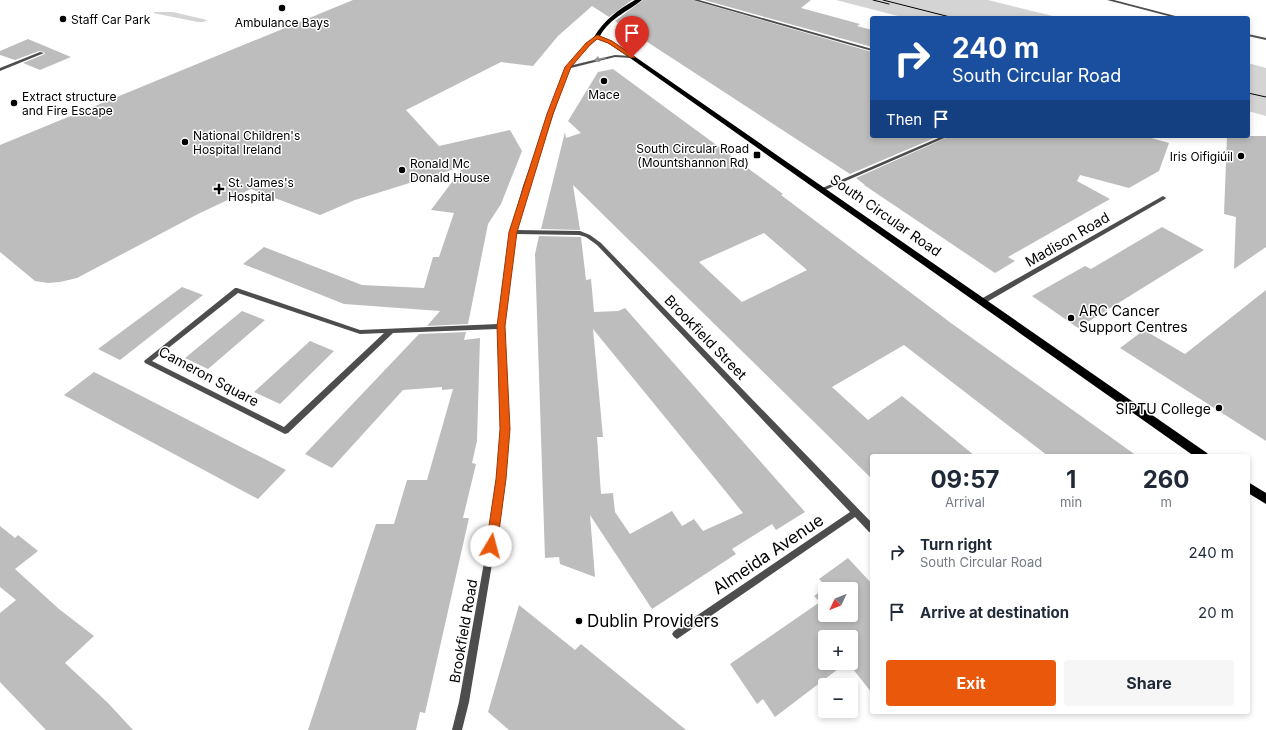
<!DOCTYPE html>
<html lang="en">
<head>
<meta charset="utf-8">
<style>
	:root { --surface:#fff; --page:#f6f6f7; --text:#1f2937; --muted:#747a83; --accent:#ea580c }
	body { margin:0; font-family:Inter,sans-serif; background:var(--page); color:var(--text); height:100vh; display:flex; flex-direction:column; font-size:15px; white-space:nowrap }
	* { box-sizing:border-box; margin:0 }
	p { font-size:13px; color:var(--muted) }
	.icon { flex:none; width:22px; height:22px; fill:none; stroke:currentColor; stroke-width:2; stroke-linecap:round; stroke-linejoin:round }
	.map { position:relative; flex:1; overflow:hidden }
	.drawer { position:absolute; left:870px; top:454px; width:380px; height:260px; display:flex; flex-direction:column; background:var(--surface); border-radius:4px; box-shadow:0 2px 6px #0003 }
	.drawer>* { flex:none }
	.banner { position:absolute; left:870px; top:16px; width:380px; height:122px; border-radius:4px; box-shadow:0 2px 6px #0003; background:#1a4fa0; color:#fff; overflow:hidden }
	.needle { width:26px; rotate:227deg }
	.controls { position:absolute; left:818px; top:582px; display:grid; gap:8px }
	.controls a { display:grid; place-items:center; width:40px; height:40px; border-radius:4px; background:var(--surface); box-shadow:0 2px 6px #0003; font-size:20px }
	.pin { position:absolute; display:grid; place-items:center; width:34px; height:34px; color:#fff; margin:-41px -17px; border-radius:50% 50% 50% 0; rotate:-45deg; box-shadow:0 0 4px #0007 }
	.pin .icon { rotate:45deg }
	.me { position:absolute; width:44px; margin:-22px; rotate:8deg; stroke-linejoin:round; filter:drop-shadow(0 0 3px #0008) }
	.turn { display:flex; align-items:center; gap:14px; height:84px; padding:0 16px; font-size:18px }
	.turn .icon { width:52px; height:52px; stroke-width:2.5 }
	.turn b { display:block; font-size:28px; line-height:34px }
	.then { display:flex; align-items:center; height:38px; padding:0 16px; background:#0003; gap:8px; font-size:15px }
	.eta { display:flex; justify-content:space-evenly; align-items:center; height:68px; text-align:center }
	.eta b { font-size:24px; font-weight:700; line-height:28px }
	.primary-button { display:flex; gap:8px; margin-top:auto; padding:8px 16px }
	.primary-button a { flex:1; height:46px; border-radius:4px; background:var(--accent); color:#fff; font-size:16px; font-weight:700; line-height:46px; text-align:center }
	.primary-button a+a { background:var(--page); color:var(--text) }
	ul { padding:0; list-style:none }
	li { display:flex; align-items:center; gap:12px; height:60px; padding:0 16px }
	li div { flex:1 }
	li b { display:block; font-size:15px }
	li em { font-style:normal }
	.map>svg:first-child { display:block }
</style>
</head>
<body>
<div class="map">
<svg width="1266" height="730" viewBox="0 0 1266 730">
	<rect width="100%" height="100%" fill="#fff"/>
	<!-- green -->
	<path fill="#d4d4d4" d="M 836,0 L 988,0 L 1061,18 L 906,18 Z
		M 155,12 L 173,12 L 207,20 L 204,22 L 198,22 L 153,13 Z
		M 1248,63 L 1266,68 L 1266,116 L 1248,111 Z"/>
	<!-- building -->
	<path fill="#bdbdbd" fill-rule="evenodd" d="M 353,0 L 632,0 L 609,17 L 592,6 L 558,36 L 533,66 L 501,62 L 406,110 L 439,146 L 510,130 L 522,151 L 501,204 L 488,224 L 468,324 L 427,326 L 440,311 L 344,304 L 243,264 L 264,247 L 362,285 L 424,288 L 433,257 L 439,257 L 454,213 L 431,210 L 464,166 L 355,200 L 320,215 L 251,189 L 198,214 L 77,278 L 60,282 L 48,283 L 35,281 L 0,252 L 0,145 Z
		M 643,0 L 692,0 L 872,52 L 872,136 L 939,136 L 850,174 L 615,21 Z
		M 704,0 L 811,0 L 801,8 L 860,24 L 857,26 L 872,30 L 872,47 Z
		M 28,39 L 71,57 L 40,70 L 23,63 L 45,54 L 44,52 L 39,51 L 15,60 L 0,55 L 0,51 Z
		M 613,69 L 783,194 L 781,195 L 951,323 L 1137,456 L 1048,456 L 904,345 L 832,387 L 868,420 L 902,396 L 975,456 L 872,456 L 872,479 L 573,185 L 580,230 L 541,229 L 565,132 L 566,138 L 581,133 L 568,121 L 598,72 ZM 764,233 L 807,270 L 742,302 L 699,262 Z
		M 950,136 L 1144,136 L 1169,143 L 1159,171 L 1129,188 L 1080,175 L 1077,181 L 1110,199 L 1008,257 L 1015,261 L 995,273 L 864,185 L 865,185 L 856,178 Z
		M 1227,136 L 1266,136 L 1266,247 L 1234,269 L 1236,217 L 1224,214 Z
		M 1162,227 L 1204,250 L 1078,328 L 1032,296 L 1085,266 L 1091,269 Z
		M 539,236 L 581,237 L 586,280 L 591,279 L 594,312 L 618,311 L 625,308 L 805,512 L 776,530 L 772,524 L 732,549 L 736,554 L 652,609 L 590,515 L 595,577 L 560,564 L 559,557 L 545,558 L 535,254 ZM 593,329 L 722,487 L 743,513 L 703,531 L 694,519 L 682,526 L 672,511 L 630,534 L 615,512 L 613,493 L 601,494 L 597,437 L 603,437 Z
		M 182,287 L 203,295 L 120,360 L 98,349 Z
		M 1266,290 L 1266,441 L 1120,348 L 1144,330 L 1185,354 Z
		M 242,311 L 265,320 L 208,369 L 185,358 Z
		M 466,332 L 464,340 L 480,338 L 477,441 L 472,463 L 476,464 L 463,518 L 469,518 L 425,713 L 420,712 L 416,730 L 308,730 L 376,524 L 394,524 L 407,480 L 427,480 L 453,389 L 442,390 L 442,387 L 403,390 L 332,468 L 305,454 L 419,334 Z
		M 310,341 L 334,351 L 280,404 L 254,392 Z
		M 94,372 L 126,388 L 286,470 L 258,499 L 64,395 Z
		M 0,526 L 15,538 L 18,535 L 38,551 L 15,569 L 59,609 L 94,636 L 65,663 L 108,703 L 133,730 L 46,730 L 0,682 L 0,613 L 16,600 L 0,587 Z
		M 848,558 L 872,584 L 872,693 L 848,663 L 851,663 L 851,637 L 825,637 L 825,663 L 846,663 L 775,717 L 763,699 L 757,704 L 730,664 L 820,602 L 814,596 L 827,587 L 819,579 ZM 825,589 L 851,589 L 851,615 L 825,615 Z
		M 519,605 L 575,650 L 581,644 L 686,730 L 509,730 L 488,712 Z"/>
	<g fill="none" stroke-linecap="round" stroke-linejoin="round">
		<!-- minor -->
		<path fill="#4d4d4d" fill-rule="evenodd" d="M 693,0 L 699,0 L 872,49 L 872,51 Z
			M 1107,0 L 1114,0 L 1183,18 L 1176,18 Z
			M 1248,34 L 1266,38 L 1266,40 L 1248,36 Z
			M 596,36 L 599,37 L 583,52 L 573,65 L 615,55 L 632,56 L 634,57 L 632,58 L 615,57 L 571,68 L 565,80 L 529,186 L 516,230 L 580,231 L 590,235 L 601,243 L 872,523 L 872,533 L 869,532 L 855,517 L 680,637 L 677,639 L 674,637 L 672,634 L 674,631 L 850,512 L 597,245 L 586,237 L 579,235 L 516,234 L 504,326 L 509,429 L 505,479 L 495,546 L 469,702 L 462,730 L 452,730 L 459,702 L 487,546 L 497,479 L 501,429 L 498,329 L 393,333 L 288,433 L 285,434 L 145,363 L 144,361 L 235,288 L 237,288 L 360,330 L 498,324 L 510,232 L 523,186 L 561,80 C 569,63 580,49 596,36 ZM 238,293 L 360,334 L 384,333 L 284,427 L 152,361 Z
			M 40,52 L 44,53 L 0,71 L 0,68 Z
			M 943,136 L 949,136 L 825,190 L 821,190 L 820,189 Z
			M 1163,196 L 1166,198 L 1165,199 L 985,303 L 981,303 L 980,301 L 981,299 Z"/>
		<!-- major -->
		<path fill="#000" fill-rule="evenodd" d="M 635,0 L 642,0 C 626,13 611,17 600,36 L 612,41 L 634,56 L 1207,453 L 1209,456 L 1194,456 L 630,58 L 608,43 L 595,38 L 594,37 C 604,20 618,10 635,0 Z
			M 1248,482 L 1266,493 L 1266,504 L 1248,493 Z"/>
		<!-- tram -->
		<path stroke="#000" stroke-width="1" d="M 873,0 L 889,4
			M 883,0 L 954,18
			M 1248,93 L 1266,97"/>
	</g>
	<!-- one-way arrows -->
	<defs><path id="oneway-solid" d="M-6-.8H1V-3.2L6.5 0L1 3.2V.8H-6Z"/></defs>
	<use fill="#949494" href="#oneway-solid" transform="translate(600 59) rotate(168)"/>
	<!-- route -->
	<path fill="#ea580c" stroke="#983908" d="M 597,35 L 612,41 L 635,57 L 631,58 L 608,43 L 597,39 L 590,45 L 571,67 L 553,114 L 517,232 L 505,326 L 510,429 L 506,479 L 497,546 L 495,550 L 491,551 L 487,550 L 486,546 L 496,479 L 500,429 L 497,326 L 509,232 L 547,114 L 565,67 L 586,43 Z"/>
	<!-- markers -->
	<g fill="#000" stroke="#fff" stroke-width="1.5">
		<circle cx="282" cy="8" r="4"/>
		<circle cx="63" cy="19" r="4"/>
		<circle cx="604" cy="81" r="4"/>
		<circle cx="14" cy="103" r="4"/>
		<circle cx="185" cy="142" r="4"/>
		<rect x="753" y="151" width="8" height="8" rx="2"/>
		<circle cx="1241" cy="156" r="4"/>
		<circle cx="402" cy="170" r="4"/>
		<path d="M217 183h4v4h4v4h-4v4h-4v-4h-4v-4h4z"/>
		<circle cx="1071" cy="318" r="4"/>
		<circle cx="1219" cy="408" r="4"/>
		<circle cx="579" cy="621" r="4"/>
	</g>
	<g text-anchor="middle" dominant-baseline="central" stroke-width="3" stroke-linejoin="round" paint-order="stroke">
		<!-- far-poi labels -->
		<g font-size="12" fill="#000" stroke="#fff" text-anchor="start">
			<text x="71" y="19">Staff Car Park</text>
			<text x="282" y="22" text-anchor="middle">Ambulance Bays</text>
			<text x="604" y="94" text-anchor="middle">Mace</text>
			<text x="22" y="96">Extract structure<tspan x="22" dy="14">and Fire Escape</tspan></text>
			<text x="193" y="135">National Children's<tspan x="193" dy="14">Hospital Ireland</tspan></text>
			<text x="749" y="148" text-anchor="end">South Circular Road<tspan x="749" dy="14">(Mountshannon Rd)</tspan></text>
			<text x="1233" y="156" text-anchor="end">Iris Oifigiúil</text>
			<text x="410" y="163">Ronald Mc<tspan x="410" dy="14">Donald House</tspan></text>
			<text x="228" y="182">St. James's<tspan x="228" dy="14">Hospital</tspan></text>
		</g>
		<!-- street labels -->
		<g font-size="14" fill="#000" stroke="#fff">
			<text transform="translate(886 215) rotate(35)">South Circular Road</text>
			<text transform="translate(1067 239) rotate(-30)">Madison Road</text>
			<text transform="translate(706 337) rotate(46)">Brookfield Street</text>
			<text transform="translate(209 376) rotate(28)">Cameron Square</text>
			<text transform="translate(463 631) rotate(-80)">Brookfield Road</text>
		</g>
		<!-- poi labels -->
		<g font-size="14" fill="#000" stroke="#fff" text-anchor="start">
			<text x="1079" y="310">ARC Cancer<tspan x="1079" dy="16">Support Centres</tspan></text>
			<text x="1211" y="408" text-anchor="end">SIPTU College</text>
		</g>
		<!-- near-street labels -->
		<g font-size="17" fill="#000" stroke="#fff">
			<text transform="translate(768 554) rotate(-34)">Almeida Avenue</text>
		</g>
		<!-- near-poi labels -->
		<g font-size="17" fill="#000" stroke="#fff" text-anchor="start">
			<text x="587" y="621">Dublin Providers</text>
		</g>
	</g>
</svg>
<div class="controls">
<a><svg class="needle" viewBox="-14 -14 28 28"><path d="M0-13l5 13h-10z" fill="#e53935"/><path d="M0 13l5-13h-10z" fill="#747a83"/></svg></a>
<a>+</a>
<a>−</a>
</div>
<div class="pin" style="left:632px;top:57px;background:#d93025"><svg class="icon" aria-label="arrive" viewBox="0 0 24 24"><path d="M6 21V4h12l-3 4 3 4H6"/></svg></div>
<svg class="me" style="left:491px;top:546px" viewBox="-20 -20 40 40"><circle r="19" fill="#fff"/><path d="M0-13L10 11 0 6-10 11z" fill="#ea580c"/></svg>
<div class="banner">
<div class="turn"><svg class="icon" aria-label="right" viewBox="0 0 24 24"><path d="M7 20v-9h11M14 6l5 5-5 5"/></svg><div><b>240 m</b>South Circular Road</div></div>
<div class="then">Then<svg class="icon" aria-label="arrive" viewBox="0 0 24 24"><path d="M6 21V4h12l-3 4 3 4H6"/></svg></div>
</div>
<section class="drawer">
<div class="eta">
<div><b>09:57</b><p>Arrival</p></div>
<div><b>1</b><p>min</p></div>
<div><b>260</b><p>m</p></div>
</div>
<ul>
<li><svg class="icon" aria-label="right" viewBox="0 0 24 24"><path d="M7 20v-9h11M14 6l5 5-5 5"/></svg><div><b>Turn right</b><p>South Circular Road</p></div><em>240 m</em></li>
<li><svg class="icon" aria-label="arrive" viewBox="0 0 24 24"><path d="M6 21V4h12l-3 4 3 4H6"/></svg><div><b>Arrive at destination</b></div><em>20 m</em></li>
</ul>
<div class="primary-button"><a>Exit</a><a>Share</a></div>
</section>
</div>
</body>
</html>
